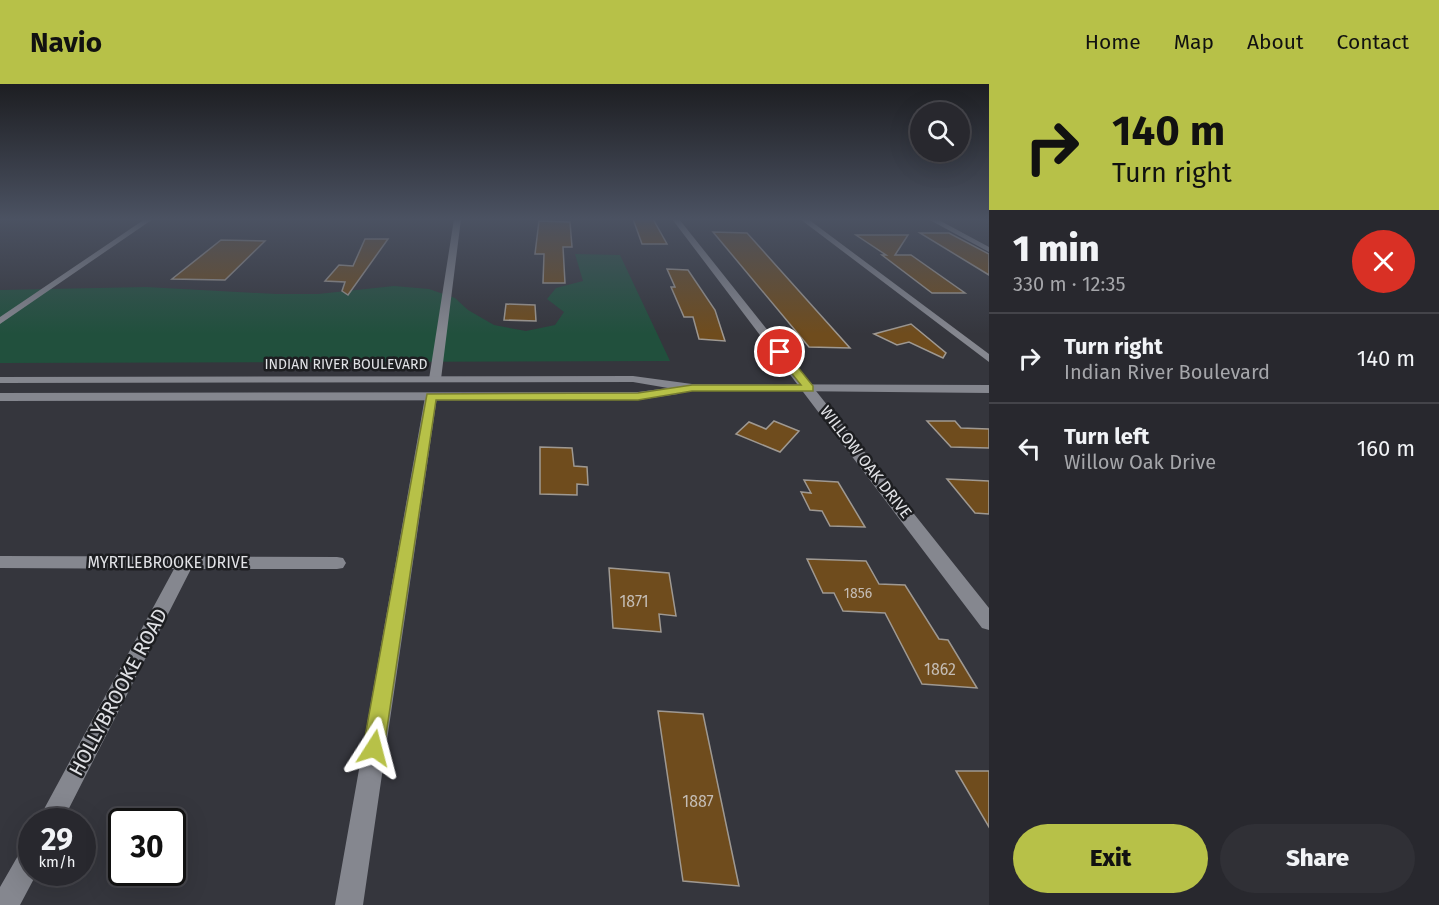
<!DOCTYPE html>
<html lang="en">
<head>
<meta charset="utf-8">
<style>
	:root { --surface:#28282e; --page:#303036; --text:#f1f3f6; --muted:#a5a6aa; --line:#44444a; --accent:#b7c148 }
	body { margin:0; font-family:"Fira Sans",sans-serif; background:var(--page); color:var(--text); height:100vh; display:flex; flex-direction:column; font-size:22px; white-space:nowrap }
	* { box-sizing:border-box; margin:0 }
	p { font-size:20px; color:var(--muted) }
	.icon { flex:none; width:33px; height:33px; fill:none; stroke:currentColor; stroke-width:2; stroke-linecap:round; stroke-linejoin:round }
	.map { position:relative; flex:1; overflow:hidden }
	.details { display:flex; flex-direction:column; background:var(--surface); width:450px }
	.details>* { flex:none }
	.guide { background:#b7c148; color:#111; overflow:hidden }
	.controls { position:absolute; left:910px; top:18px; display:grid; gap:12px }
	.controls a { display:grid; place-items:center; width:60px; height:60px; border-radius:50%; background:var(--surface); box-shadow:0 6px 24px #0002,0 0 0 2px var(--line); font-size:30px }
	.speed { position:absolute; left:18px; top:724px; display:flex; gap:12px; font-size:30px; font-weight:700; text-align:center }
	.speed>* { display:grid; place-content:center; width:78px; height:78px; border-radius:50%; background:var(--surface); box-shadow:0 6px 24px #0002,0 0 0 2px var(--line); line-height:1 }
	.speed small { font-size:15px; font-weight:400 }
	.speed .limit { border:3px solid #111; border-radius:9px; background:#fff; color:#111 }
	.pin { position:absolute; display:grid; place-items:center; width:51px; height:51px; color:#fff; margin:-26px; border:3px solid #fff; border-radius:50%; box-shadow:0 2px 6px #0007 }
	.me { position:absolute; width:66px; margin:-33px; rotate:9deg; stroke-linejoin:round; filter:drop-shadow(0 0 4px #0008) }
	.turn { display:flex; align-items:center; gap:21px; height:126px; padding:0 24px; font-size:27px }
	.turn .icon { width:78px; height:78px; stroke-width:2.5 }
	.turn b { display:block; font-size:42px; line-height:51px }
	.round { display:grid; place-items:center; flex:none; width:63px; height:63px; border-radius:32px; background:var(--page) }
	.head { display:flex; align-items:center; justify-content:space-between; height:102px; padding:0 24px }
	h1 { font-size:36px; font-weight:800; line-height:45px }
	.cta { display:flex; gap:12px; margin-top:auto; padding:12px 24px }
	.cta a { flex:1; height:69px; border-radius:36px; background:var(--accent); color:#111; font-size:24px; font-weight:800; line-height:69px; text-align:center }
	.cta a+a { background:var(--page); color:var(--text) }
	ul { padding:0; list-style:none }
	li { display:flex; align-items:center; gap:18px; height:90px; padding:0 24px; border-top:2px solid var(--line) }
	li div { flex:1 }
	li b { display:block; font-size:22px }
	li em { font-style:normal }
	header { display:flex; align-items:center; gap:36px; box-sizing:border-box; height:84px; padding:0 30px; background:var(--accent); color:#111 }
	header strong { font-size:28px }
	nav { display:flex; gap:33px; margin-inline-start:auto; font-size:21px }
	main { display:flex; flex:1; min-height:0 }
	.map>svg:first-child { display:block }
</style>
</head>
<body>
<header>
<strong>Navio</strong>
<nav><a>Home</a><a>Map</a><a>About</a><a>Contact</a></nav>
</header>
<main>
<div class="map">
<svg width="989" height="821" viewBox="0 0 989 821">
	<rect width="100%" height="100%" fill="#35363d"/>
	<!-- green -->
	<path fill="#21503d" d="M 575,170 L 620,171 L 670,277 L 0,279 L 0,206 L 146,203 L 276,210 L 318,210 L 394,202 L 429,205 L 455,214 L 468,226 L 494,241 L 526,247 L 555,241 L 564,228 L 547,215 L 556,204 L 583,197 Z"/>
	<!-- building -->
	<path fill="#6f4c1d" stroke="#9f9992" stroke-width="1.5" d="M 633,135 L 653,135 L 667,160 L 642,160 Z
		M 539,137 L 570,138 L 572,163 L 563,163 L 565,199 L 543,199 L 544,170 L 535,170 Z
		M 713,148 L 747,149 L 850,264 L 809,263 Z
		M 920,149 L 949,149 L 989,170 L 989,191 Z
		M 856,151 L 908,151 L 895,171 L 911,171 L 965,209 L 932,209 L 882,171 L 886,171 Z
		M 365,155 L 388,155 L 348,211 L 342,207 L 345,198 L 325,197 L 339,181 L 353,182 Z
		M 221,156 L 265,157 L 225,196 L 172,195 Z
		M 667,185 L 688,186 L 715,226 L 725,257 L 699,255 L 693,233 L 684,233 L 671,203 L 675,203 Z
		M 506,220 L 535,221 L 536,237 L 504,236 Z
		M 911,240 L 946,269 L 943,274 L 909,258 L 897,261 L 874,250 Z
		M 774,337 L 799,347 L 780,368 L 736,350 L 749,338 L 766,345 Z
		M 927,337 L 955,337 L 961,344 L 989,345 L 989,364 L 951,363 Z
		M 540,363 L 572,364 L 574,382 L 587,383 L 588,401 L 577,400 L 577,411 L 540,410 Z
		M 947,395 L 989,397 L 989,430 L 975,429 Z
		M 804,396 L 838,398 L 865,443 L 830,442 L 822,427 L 810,426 L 801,408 L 811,409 Z
		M 807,475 L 866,477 L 879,500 L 905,501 L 939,555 L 948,556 L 977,604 L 922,600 L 885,529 L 843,527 L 834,509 L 823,509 Z
		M 609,484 L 669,489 L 676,532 L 659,530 L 661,548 L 613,544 Z
		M 658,627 L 703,630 L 739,802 L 683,797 Z
		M 956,687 L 989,687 L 989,743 Z"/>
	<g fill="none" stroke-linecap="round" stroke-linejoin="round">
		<!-- minor -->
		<path fill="#85878f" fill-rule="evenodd" d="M 145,135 L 153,135 L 0,240 L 0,233 Z
			M 454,135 L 461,135 L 441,295 L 435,298 L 429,295 Z
			M 672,135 L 679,135 L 989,524 L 989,546 L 982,544 Z
			M 800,135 L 808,135 L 989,270 L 989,278 Z
			M 928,135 L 937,135 L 989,163 L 989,168 Z
			M 431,309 L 437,313 L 363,821 L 335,821 L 425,313 Z
			M 0,472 L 337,473 L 343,474 L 346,479 L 343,484 L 337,485 L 191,485 L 62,738 L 37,738 L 174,485 L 0,484 Z
			M 32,759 L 32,789 L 37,789 L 20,821 L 0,821 L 0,803 L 23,763 Z"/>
		<!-- secondary -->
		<path fill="#85878f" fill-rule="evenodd" d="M 633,292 L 692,300 L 989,301 L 989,309 L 684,306 L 678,310 L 638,316 L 0,317 L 0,309 L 638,308 L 668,304 L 633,298 L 0,299 L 0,293 Z"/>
	</g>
	<!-- sky -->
	<linearGradient id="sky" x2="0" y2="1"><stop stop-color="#1d1e22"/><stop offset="0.54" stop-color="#4b5262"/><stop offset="1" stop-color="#4b5262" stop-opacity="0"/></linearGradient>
	<rect width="989" height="250" fill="url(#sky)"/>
	<!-- route -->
	<path fill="#b7c148" stroke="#777d2f" stroke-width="1.5" d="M 777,266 L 784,266 L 813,302 L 813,307 L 692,307 L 638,316 L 436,316 L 384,664 L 381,671 L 374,674 L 366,671 L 363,664 L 427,310 L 638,309 L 692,301 L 801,301 L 777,271 Z"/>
	<g text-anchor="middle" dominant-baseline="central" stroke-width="5" stroke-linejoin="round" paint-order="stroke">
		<!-- far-street labels -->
		<g font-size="14" fill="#e1e2e6" stroke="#1d1e21">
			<text x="346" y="280">INDIAN RIVER BOULEVARD</text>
		</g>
		<!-- number labels -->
		<g font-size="14" fill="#c4bcb4">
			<text x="858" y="509">1856</text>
		</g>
		<!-- street labels -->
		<g font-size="16" fill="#e1e2e6" stroke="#1d1e21">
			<text transform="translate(866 378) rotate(52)">WILLOW OAK DRIVE</text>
			<text x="168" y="478">MYRTLEBROOKE DRIVE</text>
		</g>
		<!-- near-number labels -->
		<g font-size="16" fill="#c4bcb4">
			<text x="634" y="517">1871</text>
			<text x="940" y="585">1862</text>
			<text x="698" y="717">1887</text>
		</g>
		<!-- near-street labels -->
		<g font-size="20" fill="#e1e2e6" stroke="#1d1e21">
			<text transform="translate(118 608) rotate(-62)">HOLLYBROOKE ROAD</text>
		</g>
	</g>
</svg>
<div class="controls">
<a><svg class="icon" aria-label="search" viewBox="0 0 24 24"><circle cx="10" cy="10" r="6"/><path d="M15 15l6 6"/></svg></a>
</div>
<div class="speed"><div>29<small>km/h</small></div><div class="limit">30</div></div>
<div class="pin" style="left:780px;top:268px;background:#d93025"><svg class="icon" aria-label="arrive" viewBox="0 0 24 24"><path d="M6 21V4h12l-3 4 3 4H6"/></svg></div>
<svg class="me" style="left:374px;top:664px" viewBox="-20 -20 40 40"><path d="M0-17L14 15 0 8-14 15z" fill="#b7c148" stroke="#fff" stroke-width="4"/></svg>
</div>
<section class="details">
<div class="guide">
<div class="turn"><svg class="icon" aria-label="right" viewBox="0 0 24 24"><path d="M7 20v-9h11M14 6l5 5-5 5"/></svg><div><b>140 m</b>Turn right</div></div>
</div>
<div class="head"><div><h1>1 min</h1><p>330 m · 12:35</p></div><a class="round" style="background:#d93025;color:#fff"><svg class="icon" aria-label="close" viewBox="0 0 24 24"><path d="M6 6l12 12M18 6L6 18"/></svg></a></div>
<ul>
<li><svg class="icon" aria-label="right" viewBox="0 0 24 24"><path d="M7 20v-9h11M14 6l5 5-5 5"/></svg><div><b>Turn right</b><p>Indian River Boulevard</p></div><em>140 m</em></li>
<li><svg class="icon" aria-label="left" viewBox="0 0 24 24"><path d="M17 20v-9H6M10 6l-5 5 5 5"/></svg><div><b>Turn left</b><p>Willow Oak Drive</p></div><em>160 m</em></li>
</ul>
<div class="cta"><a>Exit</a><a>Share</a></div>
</section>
</main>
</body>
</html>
